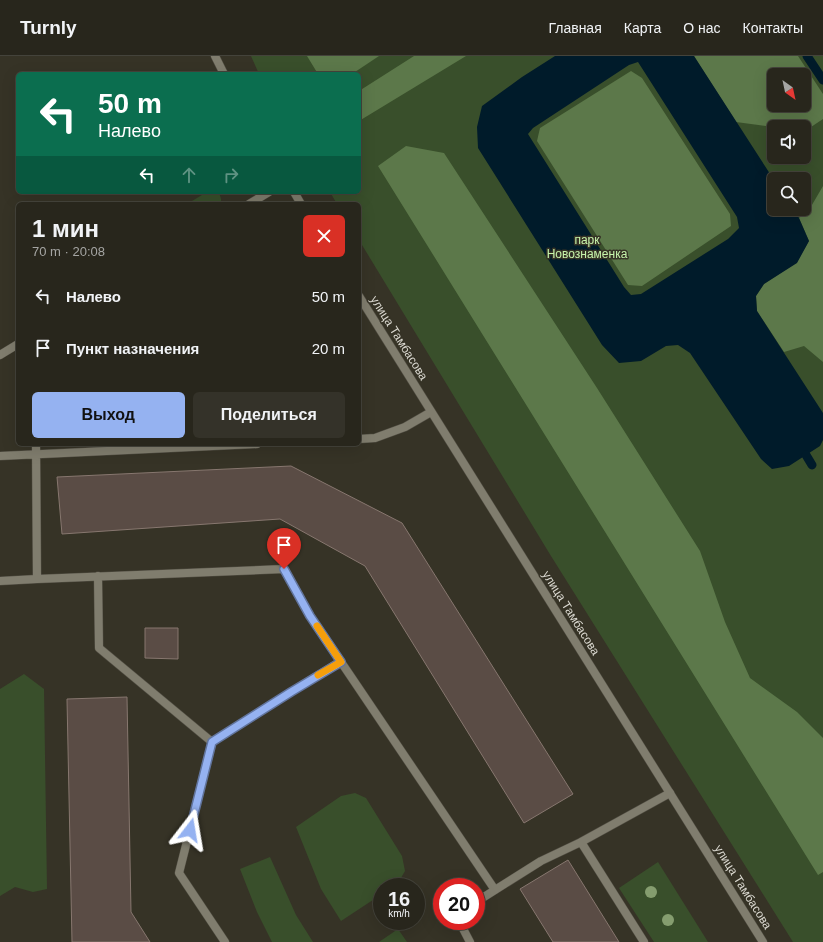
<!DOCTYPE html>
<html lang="ru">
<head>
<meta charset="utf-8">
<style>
	:root { --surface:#28261c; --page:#343229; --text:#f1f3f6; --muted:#a5a5a3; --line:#44433b; --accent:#95b2f1 }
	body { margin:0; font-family:Arial,sans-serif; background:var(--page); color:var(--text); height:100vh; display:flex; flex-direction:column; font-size:15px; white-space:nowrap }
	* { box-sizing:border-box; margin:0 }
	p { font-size:13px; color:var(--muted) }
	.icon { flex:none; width:22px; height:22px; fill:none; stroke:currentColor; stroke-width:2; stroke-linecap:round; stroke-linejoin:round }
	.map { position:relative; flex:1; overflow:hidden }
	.drawer { position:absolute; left:16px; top:146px; width:345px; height:244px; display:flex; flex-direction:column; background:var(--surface); border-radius:6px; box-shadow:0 4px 16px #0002,0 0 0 1px var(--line) }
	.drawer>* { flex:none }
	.hud { position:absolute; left:16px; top:16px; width:345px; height:122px; border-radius:6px; box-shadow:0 4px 16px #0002,0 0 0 1px var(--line); background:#0b6e4f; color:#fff; overflow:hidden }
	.needle { width:26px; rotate:147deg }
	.buttons { position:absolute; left:767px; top:12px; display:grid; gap:8px }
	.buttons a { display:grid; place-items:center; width:44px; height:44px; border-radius:6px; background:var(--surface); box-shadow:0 4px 16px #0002,0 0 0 1px var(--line); font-size:20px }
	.speed { position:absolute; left:373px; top:822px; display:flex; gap:8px; font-size:20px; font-weight:700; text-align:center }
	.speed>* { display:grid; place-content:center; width:52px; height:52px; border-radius:50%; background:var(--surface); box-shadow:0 4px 16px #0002,0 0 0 1px var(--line); line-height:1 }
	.speed small { font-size:10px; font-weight:400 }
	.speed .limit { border:6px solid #d22; background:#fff; color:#111 }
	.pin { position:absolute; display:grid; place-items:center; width:34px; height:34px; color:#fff; margin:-41px -17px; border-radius:50% 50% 50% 0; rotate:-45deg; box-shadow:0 0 4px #0007 }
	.pin .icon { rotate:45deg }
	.me { position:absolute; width:44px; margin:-22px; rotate:14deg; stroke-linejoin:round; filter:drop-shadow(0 0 3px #0008) }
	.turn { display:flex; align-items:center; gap:14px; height:84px; padding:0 16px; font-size:18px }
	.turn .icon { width:52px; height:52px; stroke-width:2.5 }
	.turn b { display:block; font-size:28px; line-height:34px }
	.lanes { display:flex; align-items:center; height:38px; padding:0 16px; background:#0003; justify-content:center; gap:20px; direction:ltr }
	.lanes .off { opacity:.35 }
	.round { display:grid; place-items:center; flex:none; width:42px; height:42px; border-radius:6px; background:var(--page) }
	.overview { display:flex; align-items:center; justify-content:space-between; height:68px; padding:0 16px }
	h1 { font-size:24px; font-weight:700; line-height:30px }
	.action { display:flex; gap:8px; margin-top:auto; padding:8px 16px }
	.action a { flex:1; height:46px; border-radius:6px; background:var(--accent); color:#111; font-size:16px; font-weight:700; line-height:46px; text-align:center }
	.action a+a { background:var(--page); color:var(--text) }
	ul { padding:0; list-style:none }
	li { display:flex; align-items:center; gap:12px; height:52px; padding:0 16px }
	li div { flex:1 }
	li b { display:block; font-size:15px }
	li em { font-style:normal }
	header { display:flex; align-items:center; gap:24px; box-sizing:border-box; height:56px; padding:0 20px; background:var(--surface); border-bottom:1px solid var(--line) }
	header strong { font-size:19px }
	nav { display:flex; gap:22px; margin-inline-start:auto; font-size:14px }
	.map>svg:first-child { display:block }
</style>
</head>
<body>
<header>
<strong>Turnly</strong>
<nav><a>Главная</a><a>Карта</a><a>О нас</a><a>Контакты</a></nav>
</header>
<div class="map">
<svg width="823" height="886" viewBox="0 0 823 886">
	<rect width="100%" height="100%" fill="#363326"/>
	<!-- green -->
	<path fill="#394f2b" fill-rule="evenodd" d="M 251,0 L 823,0 L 823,886 L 793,886 L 551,500 L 359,184 L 359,148 L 337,148 L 330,136 L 359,136 L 359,18 L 259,18 ZM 774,19 L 804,19 L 804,49 L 774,49 ZM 774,71 L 804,71 L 804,101 L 774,101 ZM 774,123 L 804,123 L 804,153 L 774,153 Z
		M 207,136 L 219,136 L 221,143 L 221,148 L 187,148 Z
		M 24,618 L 44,633 L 47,833 L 33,836 L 15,831 L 0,840 L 0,633 Z
		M 355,737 L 366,742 L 402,800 L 405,815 L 398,827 L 392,831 L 382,831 L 382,838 L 341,865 L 321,833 L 296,771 L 341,740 Z
		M 270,801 L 296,859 L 313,886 L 272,886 L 257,856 L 240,813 Z
		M 658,806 L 708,886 L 654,886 L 619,832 Z
		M 398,873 L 407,886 L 379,886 Z"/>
	<!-- forest -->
	<path fill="#5c784a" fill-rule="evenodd" d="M 307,0 L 379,0 L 352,18 L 318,18 Z
		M 414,0 L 466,0 L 359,65 L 359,35 Z
		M 694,0 L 798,0 L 823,38 L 823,63 L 805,75 L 804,75 L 804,71 L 774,71 L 736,66 ZM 774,19 L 804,19 L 804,49 L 774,49 Z
		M 631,15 L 642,22 L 730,158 L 731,170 L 642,230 L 628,229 L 537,85 L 540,72 Z
		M 406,90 L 444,97 L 597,332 L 700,495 L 725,566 L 750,622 L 797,656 L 823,682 L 823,816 L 818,819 L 378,110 Z
		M 823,130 L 823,306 L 804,290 L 784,296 L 757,255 L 756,240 L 764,228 L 797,206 L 809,185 L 799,162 L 809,154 Z"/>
	<!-- water -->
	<path fill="#001b2a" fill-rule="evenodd" d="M 555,0 L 694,0 L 774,124 L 774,153 L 793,153 L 799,162 L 809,185 L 797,207 L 764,228 L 756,240 L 757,255 L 823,357 L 823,384 L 820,390 L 789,410 L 772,413 L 761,403 L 690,297 L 678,289 L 666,290 L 641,305 L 619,307 L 602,289 L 478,92 L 477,71 L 482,50 L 522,21 ZM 638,6 L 737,161 L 739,172 L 728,183 L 641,238 L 631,239 L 624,231 L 528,78 L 533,72 L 629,9 Z"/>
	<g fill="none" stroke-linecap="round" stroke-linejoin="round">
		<!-- stream -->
		<path stroke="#001b2a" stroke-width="9" d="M 807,0 L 823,24
			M 806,399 L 812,409"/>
	</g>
	<!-- building -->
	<path fill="#5a4c45" stroke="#87776f" d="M 291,410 L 402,467 L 573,738 L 524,767 L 365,510 L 280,463 L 62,478 L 57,421 Z
		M 145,572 L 178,572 L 178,603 L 145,602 Z
		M 127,641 L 131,856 L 150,886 L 72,886 L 67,643 Z
		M 568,804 L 619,886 L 553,886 L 520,833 Z"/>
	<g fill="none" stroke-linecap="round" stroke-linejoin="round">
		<defs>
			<path id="lane" d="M 249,148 L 269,136
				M 0,299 L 18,288
				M 359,383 L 375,382 L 405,371 L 431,356
				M 0,400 L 257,388
				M 98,520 L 99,592 L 212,686
				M 37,523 L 284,513 L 310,560 L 495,834
				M 0,525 L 37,523 L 36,388
				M 581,786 L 644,886
				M 476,846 L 541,805 L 581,786 L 670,737
				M 459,865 L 470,886
				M 225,886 L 179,817 L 212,686 L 291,636 L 341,605"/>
			<path id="street" d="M 215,0 L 224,18
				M 294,136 L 301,148
				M 359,240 L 763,886"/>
		</defs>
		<!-- lane casing -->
		<use href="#lane" stroke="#535045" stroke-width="9"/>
		<!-- street casing -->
		<use href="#street" stroke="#535045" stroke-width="9"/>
		<!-- lane -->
		<use href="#lane" stroke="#807d6e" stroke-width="8"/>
		<!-- street -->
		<use href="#street" stroke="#807d6e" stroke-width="8"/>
	</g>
	<!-- trees -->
	<g fill="#859d6f">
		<circle cx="651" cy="836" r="6"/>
		<circle cx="668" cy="864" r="6"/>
	</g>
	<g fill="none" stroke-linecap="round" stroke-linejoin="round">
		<defs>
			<path id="route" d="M 190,774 L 212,686 L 291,636 L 341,606 L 310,560 L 284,513"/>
		</defs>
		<!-- route casing -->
		<use href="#route" stroke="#61749d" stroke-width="10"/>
		<!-- route -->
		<use href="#route" stroke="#95b2f1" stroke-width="7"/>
		<!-- slow -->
		<path stroke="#f59e0b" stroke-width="7" d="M 317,570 L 341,606 L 318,619"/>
	</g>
	<g text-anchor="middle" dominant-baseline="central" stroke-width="3" stroke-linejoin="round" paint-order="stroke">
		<!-- park labels -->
		<g font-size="12" fill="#c6f4ab" stroke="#363326">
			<text x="587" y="184">парк<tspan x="587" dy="14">Новознаменка</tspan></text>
		</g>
		<!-- street labels -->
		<g font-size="12" fill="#dbd9d1" stroke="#363326">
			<text transform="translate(399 282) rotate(58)">улица Тамбасова</text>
			<text transform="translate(571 557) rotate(58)">улица Тамбасова</text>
			<text transform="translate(743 831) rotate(58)">улица Тамбасова</text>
		</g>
	</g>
</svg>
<div class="buttons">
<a><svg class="needle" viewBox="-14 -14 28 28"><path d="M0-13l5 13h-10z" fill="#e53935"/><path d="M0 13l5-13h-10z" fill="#a5a5a3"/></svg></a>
<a><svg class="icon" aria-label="sound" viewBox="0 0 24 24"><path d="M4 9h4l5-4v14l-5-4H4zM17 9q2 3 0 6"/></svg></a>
<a><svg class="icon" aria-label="search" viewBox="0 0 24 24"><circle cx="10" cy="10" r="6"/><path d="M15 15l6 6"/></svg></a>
</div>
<div class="speed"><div>16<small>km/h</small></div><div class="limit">20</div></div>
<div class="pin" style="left:284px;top:513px;background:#d93025"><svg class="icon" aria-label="arrive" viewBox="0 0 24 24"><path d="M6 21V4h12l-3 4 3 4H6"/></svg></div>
<svg class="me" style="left:190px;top:774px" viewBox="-20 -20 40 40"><path d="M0-17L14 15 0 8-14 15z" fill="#95b2f1" stroke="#fff" stroke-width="4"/></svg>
<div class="hud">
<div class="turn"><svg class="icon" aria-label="left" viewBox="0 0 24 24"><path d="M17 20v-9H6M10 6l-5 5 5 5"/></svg><div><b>50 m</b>Налево</div></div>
<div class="lanes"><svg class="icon" aria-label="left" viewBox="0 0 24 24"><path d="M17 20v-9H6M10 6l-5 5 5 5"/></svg><svg class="icon off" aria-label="ahead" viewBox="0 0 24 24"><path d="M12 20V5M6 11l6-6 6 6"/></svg><svg class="icon off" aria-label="right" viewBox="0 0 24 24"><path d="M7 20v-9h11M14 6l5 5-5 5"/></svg></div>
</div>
<section class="drawer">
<div class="overview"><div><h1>1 мин</h1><p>70 m · 20:08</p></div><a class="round" style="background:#d93025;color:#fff"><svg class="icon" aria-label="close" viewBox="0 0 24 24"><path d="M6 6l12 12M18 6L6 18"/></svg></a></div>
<ul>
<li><svg class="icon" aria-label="left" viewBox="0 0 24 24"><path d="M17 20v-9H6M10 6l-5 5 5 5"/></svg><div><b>Налево</b></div><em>50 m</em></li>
<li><svg class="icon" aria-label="arrive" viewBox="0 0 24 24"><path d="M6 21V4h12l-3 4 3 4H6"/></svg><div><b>Пункт назначения</b></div><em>20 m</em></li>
</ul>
<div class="action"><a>Выход</a><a>Поделиться</a></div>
</section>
</div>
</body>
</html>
